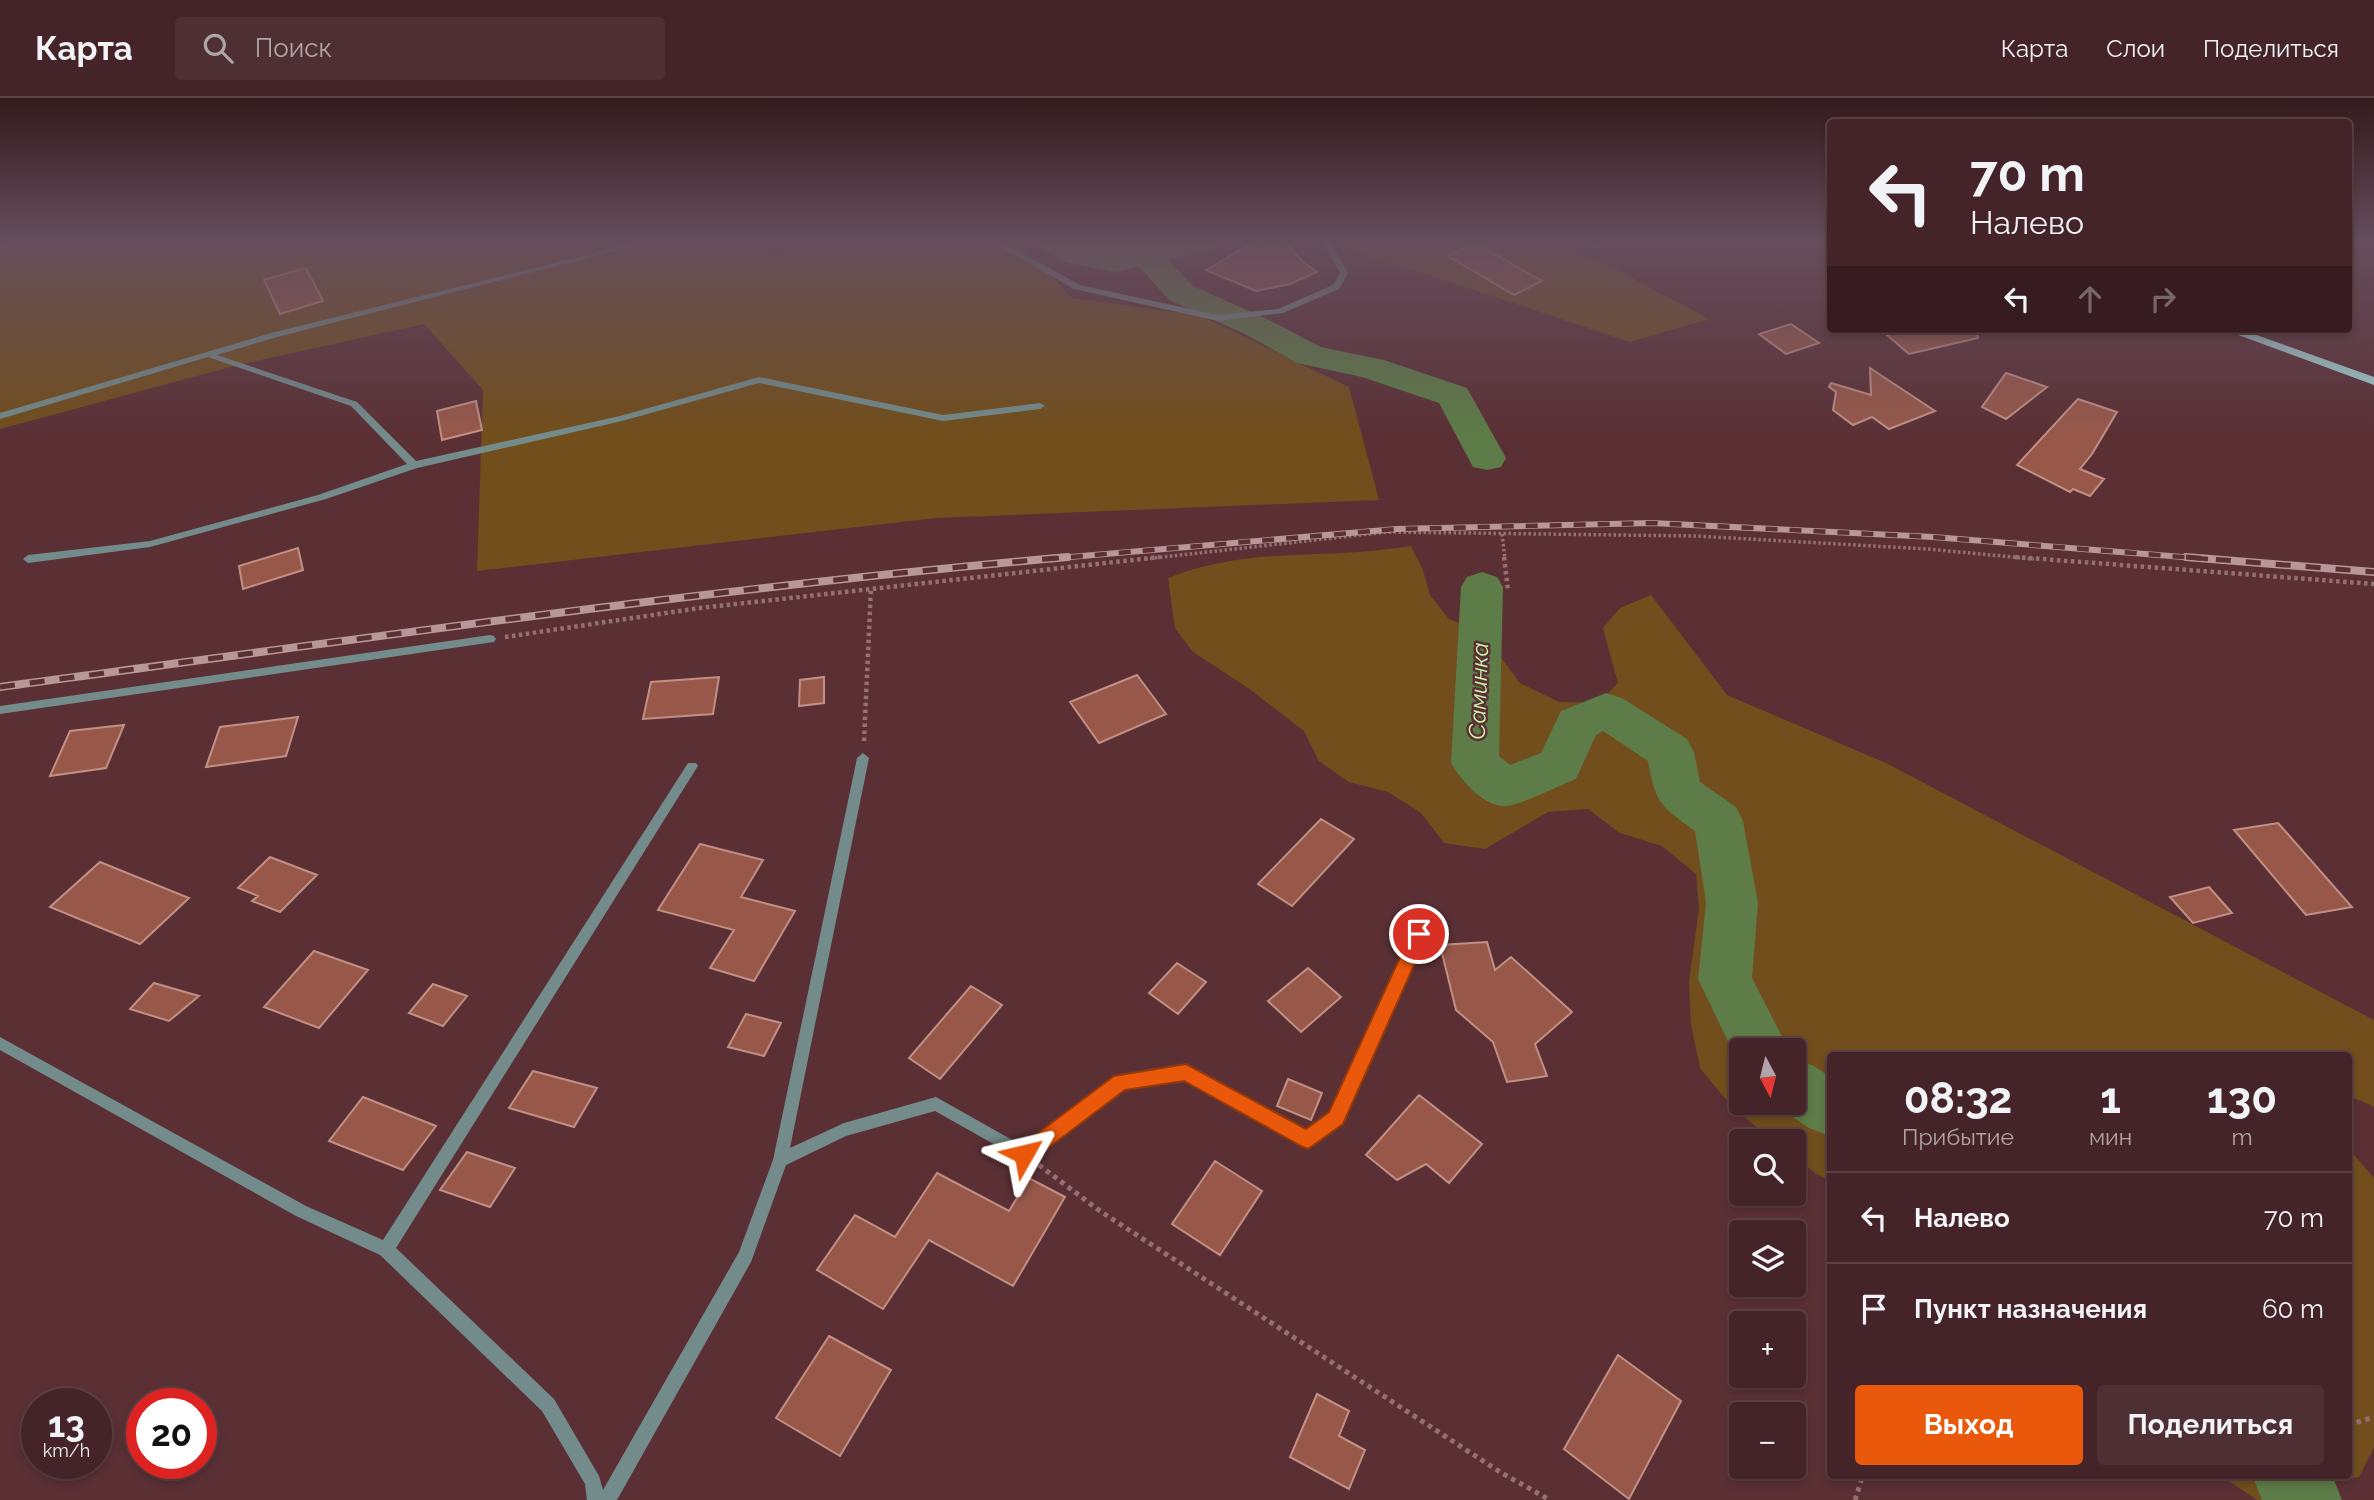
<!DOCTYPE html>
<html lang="ru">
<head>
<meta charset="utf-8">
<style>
	:root { --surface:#442428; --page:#4e3034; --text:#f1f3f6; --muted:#afa4a8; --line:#5c4145; --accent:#ea580c }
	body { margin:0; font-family:Raleway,sans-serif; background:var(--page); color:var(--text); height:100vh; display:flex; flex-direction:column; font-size:26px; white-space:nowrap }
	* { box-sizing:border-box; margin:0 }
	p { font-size:23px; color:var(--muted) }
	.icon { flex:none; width:38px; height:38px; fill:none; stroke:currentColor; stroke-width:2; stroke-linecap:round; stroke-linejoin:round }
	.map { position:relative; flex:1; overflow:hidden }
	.details { position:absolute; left:1827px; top:954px; width:525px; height:427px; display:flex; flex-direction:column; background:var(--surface); border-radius:7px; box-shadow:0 4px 10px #0003,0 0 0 2px var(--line) }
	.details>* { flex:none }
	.hud { position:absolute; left:1827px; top:21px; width:525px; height:214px; border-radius:7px; box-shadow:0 4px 10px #0003,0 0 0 2px var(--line); background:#442428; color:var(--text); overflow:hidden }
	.needle { width:46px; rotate:173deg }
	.controls { position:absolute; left:1729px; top:940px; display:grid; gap:14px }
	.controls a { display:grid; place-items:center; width:77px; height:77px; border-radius:7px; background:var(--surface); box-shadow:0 4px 10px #0003,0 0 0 2px var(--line); font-size:35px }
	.speed { position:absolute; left:21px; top:1290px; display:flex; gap:14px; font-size:35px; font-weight:700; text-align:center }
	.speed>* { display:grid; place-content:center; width:91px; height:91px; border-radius:50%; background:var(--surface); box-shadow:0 4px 10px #0003,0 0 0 2px var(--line); line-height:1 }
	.speed small { font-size:18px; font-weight:400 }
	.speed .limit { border:10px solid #d22; background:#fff; color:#111 }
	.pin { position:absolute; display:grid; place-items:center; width:60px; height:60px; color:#fff; margin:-30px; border:4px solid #fff; border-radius:50%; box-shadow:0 2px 7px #0007 }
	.me { position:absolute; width:77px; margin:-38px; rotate:53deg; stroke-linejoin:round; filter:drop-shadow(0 0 5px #0008) }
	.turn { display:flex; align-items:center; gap:24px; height:147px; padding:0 28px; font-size:32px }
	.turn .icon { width:91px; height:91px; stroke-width:2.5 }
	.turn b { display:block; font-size:49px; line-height:60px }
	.lanes { display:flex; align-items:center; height:66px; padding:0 28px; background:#0003; justify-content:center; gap:35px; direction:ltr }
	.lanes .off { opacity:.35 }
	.eta { display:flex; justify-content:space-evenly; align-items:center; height:119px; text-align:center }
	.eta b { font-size:42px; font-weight:700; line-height:49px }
	.primary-button { display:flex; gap:14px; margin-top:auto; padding:14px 28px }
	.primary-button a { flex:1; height:80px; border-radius:7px; background:var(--accent); color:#fff; font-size:28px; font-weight:700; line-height:80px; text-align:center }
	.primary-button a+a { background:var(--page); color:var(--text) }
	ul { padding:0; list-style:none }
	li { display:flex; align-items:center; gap:21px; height:91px; padding:0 28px; border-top:2px solid var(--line) }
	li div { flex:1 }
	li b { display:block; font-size:26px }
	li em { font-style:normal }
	header { display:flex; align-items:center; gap:42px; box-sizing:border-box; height:98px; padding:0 35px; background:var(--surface); border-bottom:2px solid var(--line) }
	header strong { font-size:33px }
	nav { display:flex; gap:38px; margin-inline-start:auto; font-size:24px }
	.search { width:490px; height:63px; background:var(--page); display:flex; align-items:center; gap:18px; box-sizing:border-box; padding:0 24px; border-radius:7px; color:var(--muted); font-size:26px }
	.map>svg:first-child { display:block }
</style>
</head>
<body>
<header>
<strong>Карта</strong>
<div class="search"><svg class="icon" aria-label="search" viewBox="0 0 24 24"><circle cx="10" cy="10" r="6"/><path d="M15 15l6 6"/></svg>Поиск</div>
<nav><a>Карта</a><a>Слои</a><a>Поделиться</a></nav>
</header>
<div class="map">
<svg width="2374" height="1402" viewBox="0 0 2374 1402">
	<rect width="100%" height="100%" fill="#5a3035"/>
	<!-- green -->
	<path fill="#714e1c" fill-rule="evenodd" d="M 0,142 L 739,142 L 778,158 L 796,142 L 1010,142 L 1048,174 L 1072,200 L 1201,218 L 1349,289 L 1379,402 L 936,420 L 477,473 L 483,292 L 424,226 L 234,268 L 0,331 Z
		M 1341,142 L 1532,142 L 1606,166 L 1709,221 L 1630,244 L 1357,153 Z
		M 1411,448 L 1423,472 L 1430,497 L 1449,521 L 1482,534 L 1520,585 L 1559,604 L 1598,605 L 1618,585 L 1603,530 L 1620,510 L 1651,497 L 1727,597 L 1888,666 L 2374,922 L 2374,1009 L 2352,999 L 2349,1002 L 2348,957 L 1830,957 L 1830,1083 L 1815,1075 L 1794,1058 L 1794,1043 L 1774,1043 L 1733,1010 L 1700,970 L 1691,926 L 1689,884 L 1699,810 L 1696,776 L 1662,748 L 1620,735 L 1588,711 L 1548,714 L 1485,751 L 1444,745 L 1421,715 L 1388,694 L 1349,684 L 1319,663 L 1304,633 L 1248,590 L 1193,554 L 1175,530 L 1168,480 C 1247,448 1329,462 1411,448 ZM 1741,952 L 1794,952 L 1794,1004 L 1741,1004 Z
		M 2349,1051 L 2374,1080 L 2374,1349 L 2359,1379 L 2306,1385 L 2274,1402 L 2257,1402 L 2220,1377 L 2348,1377 Z"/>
	<!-- water -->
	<path fill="#5d7c47" d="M 1031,142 L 1245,142 L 1116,174 L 1064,164 Z"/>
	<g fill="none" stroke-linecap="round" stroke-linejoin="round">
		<!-- river -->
		<path fill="#5d7c47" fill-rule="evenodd" d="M 1153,155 L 1165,158 L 1193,188 L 1269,222 L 1321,249 L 1384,262 L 1467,290 L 1506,360 L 1501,369 L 1487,372 L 1473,369 L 1439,305 L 1362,279 L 1297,265 L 1245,236 L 1169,202 L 1136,165 L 1141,158 Z
			M 1482,474 L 1497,479 L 1503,489 L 1499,658 L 1510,667 L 1541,655 L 1561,613 L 1606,595 L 1622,600 L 1687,641 L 1694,654 L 1700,684 L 1736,709 L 1743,723 L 1758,805 L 1752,880 L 1789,952 L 1741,952 L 1741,970 L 1698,881 L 1706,805 L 1695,733 C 1660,707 1656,707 1648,663 L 1603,633 L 1596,637 L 1576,681 C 1560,687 1520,708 1504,708 C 1483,708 1460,681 1451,665 L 1461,489 L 1467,479 Z
			M 1794,961 L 1814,968 L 1830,979 L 1830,1038 L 1809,1030 L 1774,1006 L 1794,1004 Z
			M 2252,1377 L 2332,1377 L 2342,1402 L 2262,1402 Z"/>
	</g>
	<!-- building -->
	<path fill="#97584a" stroke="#c19085" stroke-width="2" d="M 1258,142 L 1278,142 L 1287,145 L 1303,164 L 1317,174 L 1290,186 L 1256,193 L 1206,172 Z
		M 1475,145 L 1542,183 L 1514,197 L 1448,158 Z
		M 306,170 L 323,203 L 280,216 L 264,182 Z
		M 1791,226 L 1819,245 L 1786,256 L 1759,236 Z
		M 1880,231 L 1977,231 L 1978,240 L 1909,256 Z
		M 1870,270 L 1935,313 L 1889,331 L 1872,319 L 1853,327 L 1833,312 L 1836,294 L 1829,289 L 1831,285 L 1871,297 Z
		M 2006,275 L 2047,289 L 2006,321 L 1982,309 Z
		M 2078,301 L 2117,314 L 2092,356 L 2080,371 L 2104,381 L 2090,398 L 2073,391 L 2070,394 L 2017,367 Z
		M 476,303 L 482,332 L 442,342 L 437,313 Z
		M 298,450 L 303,472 L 243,491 L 239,468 Z
		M 1137,577 L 1166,616 L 1099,645 L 1070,604 Z
		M 719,579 L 713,616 L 643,621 L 651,584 Z
		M 824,579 L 824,605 L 799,608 L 800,582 Z
		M 298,619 L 286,658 L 206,669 L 220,629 Z
		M 124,627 L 106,670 L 50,678 L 70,633 Z
		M 1321,721 L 1354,741 L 1292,808 L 1258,786 Z
		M 2278,725 L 2352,809 L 2306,817 L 2234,732 Z
		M 700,746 L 763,762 L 741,799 L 795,813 L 754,883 L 710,870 L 734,832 L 658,812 Z
		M 270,759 L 317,777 L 280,814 L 252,803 L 258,798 L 238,790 Z
		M 100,764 L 189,800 L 140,846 L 50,809 Z
		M 2209,789 L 2232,815 L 2193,825 L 2170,799 Z
		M 1487,844 L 1495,872 L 1511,859 L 1572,914 L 1535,946 L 1547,978 L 1507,984 L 1493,944 L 1456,912 L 1440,847 Z
		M 314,853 L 368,872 L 319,930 L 264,909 Z
		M 1177,865 L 1206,884 L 1178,916 L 1149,895 Z
		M 1308,870 L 1341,899 L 1301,934 L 1268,903 Z
		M 154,885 L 199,898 L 169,923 L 130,911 Z
		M 433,886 L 467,898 L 443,928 L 409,915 Z
		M 971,888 L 1002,907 L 940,981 L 909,960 Z
		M 746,916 L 781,925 L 764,958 L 728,949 Z
		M 533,973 L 597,990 L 574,1029 L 509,1010 Z
		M 1288,981 L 1322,995 L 1311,1022 L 1277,1008 Z
		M 1419,997 L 1482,1046 L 1449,1085 L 1426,1066 L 1397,1082 L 1366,1057 Z
		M 363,999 L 436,1028 L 403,1072 L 329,1043 Z
		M 467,1054 L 515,1070 L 490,1109 L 440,1092 Z
		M 1215,1063 L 1262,1093 L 1220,1157 L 1172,1126 Z
		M 937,1075 L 1009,1113 L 1029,1080 L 1065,1099 L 1013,1188 L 929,1142 L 883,1211 L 817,1172 L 855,1117 L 895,1139 Z
		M 829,1238 L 891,1272 L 840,1358 L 776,1320 Z
		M 1618,1257 L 1681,1303 L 1629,1401 L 1564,1351 Z
		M 1317,1296 L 1349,1313 L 1339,1338 L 1365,1352 L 1349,1391 L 1290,1359 Z"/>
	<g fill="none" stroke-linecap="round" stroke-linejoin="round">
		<!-- path-far2 -->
		<path stroke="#947074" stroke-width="3.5" stroke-dasharray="2.5 2.5" stroke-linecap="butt" d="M 1502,436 L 1505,461
			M 1145,461 L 1387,434 L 1696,438 L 1927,451 L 2034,461"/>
		<!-- path-far1 -->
		<path stroke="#947074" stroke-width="4.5" stroke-dasharray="3.5 3.5" stroke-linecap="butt" d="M 1504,459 L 1508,492
			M 2015,459 L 2374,486
			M 505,539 L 700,510 L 1160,459
			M 864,643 L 871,490"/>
		<!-- path -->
		<path stroke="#947074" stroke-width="5" stroke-dasharray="4.5 4.5" stroke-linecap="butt" d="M 1039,1067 L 1100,1113 L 1500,1374 L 1550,1402
			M 2348,1327 L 2374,1319
			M 1855,1402 L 1863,1377"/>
		<!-- minor -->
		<path fill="#738c8b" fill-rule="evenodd" d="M 18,142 L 30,142 L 0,151 L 0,146 Z
			M 647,142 L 659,142 L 277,239 L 217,257 L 357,304 L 416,363 L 620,318 L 759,279 L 943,317 L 1040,305 L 1045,308 L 1040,311 L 943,323 L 759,285 L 622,323 L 417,370 L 326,401 L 150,449 L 28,465 L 23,461 L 28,457 L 150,443 L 318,397 L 407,366 L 351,308 L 208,259 L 0,321 L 0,315 L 271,235 Z
			M 989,142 L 998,142 L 1080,187 L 1218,217 L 1278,211 L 1333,187 L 1340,175 L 1321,142 L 1329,142 L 1348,175 L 1339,191 L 1283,215 L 1218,223 L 1074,191 Z
			M 1567,142 C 1577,141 1587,146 1597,145 C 1606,144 1612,141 1621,142 L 1596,150 Z
			M 490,537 L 494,538 L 496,541 L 494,544 L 0,616 L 0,608 Z
			M 863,655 L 869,660 L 790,1050 L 844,1025 L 936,999 L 1023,1048 L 1116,979 L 1186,967 L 1307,1034 L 1331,1015 L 1414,832 L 1419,830 L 1424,832 L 1426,836 L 1341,1025 L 1308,1049 L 1185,981 L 1124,990 L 1024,1063 L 935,1013 L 846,1038 L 786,1067 L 751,1164 L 617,1402 L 587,1402 L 585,1386 L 542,1313 L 380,1157 L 296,1118 L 0,952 L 0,939 L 306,1108 L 383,1142 L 688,665 L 696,665 L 698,668 L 696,671 L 396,1150 L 554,1301 L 599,1378 L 603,1392 L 739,1154 L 773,1062 L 857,660 Z"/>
		<!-- major -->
		<path fill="#a5d8d6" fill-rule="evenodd" d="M 2222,231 L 2240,231 L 2374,279 L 2374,287 Z"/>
		<defs>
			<path id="rail-far1" d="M 1047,461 L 1397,431 L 1652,425 L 1933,439 L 2208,461"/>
			<path id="rail" d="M 2186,459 L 2374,474
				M 0,589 C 355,542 711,490 1068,459"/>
		</defs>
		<!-- rail-far1 casing -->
		<use href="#rail-far1" stroke="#b7979a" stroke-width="6"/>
		<!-- rail casing -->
		<use href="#rail" stroke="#b7979a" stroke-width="8"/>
		<!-- rail-far1 -->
		<use href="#rail-far1" stroke="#5a3035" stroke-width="4.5" stroke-dasharray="12" stroke-linecap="butt"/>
		<!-- rail -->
		<use href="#rail" stroke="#5a3035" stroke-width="5" stroke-dasharray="15" stroke-linecap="butt"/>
	</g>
	<!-- sky -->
	<linearGradient id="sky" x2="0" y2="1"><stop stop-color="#321a1d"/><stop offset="0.42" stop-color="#654e5c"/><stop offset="1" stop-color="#654e5c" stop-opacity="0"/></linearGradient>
	<rect width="2374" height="338" fill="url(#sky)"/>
	<!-- route -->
	<path fill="#ea580c" stroke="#983908" stroke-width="2" d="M 1419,829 L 1426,831 L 1428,836 L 1343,1026 L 1308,1051 L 1301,1048 L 1184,983 L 1125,992 L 1031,1063 L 1024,1066 L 1018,1063 L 1015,1056 L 1018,1050 L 1114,978 L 1186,966 L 1306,1031 L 1329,1014 L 1413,831 Z"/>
	<g text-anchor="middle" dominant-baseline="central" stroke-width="5" stroke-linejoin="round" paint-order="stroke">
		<!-- water labels -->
		<g font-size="23" font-style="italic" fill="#c6f6a5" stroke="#5a3035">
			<text transform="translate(1478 593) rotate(-88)">Саминка</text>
		</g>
	</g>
</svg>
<div class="controls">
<a><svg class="needle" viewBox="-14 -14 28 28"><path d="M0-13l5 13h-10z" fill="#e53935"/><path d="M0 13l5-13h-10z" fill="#afa4a8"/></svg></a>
<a><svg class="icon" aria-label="search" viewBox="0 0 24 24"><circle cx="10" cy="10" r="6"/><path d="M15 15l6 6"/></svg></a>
<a><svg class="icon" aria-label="layers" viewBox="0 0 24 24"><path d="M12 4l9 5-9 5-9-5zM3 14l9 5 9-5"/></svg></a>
<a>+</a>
<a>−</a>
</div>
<div class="speed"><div>13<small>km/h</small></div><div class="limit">20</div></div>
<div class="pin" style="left:1419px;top:836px;background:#d93025"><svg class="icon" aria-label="arrive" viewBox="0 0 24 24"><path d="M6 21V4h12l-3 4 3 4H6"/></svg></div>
<svg class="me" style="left:1024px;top:1056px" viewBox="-20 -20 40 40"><path d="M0-17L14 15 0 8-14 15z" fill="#ea580c" stroke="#fff" stroke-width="4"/></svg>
<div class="hud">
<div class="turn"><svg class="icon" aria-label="left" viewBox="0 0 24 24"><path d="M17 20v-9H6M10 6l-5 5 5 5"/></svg><div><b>70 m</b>Налево</div></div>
<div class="lanes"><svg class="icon" aria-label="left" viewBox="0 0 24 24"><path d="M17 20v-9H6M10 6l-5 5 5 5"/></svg><svg class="icon off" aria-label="ahead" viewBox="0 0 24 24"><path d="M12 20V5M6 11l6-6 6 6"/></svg><svg class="icon off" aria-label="right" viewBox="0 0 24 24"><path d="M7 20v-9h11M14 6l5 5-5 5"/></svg></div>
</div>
<section class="details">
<div class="eta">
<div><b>08:32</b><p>Прибытие</p></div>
<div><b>1</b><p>мин</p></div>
<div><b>130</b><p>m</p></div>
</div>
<ul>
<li><svg class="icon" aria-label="left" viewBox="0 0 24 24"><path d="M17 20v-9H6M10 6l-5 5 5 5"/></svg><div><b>Налево</b></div><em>70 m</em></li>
<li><svg class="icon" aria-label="arrive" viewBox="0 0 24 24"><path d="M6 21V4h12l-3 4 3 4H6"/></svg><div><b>Пункт назначения</b></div><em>60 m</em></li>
</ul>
<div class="primary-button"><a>Выход</a><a>Поделиться</a></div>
</section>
</div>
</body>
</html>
